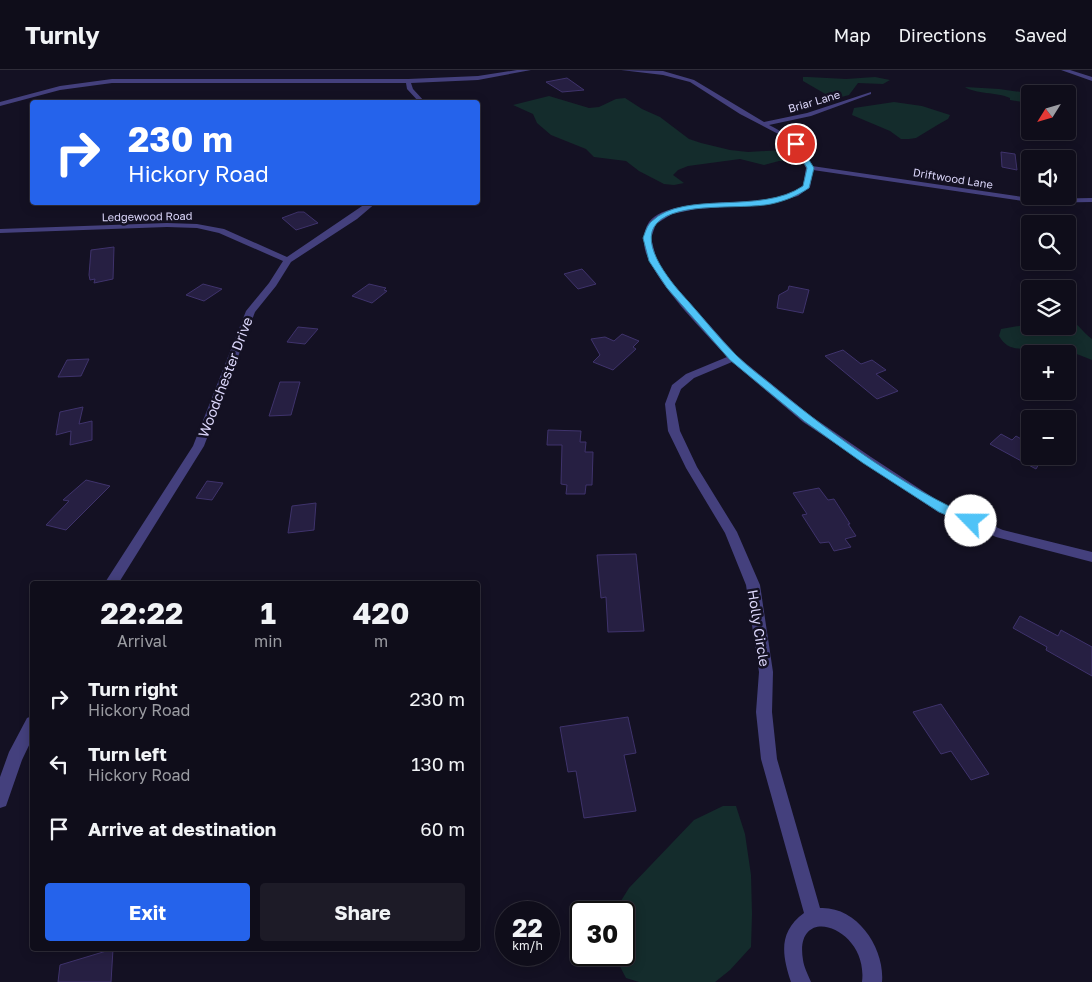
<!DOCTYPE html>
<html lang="en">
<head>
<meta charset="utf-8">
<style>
	:root { --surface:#0f0d1a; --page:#1d1b27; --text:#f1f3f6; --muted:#9b9ca2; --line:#2f2d39; --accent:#2563eb }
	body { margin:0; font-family:"Golos Text",sans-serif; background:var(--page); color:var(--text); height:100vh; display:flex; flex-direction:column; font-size:19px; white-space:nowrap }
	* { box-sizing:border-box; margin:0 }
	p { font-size:16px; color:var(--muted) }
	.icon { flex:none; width:28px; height:28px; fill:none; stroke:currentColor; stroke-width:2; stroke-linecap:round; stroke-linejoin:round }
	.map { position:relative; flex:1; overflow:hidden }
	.panel { position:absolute; left:30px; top:511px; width:450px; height:370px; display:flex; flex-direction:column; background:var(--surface); border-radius:5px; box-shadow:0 2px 12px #0003,0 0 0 1px var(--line) }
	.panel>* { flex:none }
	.banner { position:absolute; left:30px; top:30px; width:450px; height:105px; border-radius:5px; box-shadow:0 2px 12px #0003,0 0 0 1px var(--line); background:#2563eb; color:#fff; overflow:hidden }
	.needle { width:32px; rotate:233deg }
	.tools { position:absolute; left:1021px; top:15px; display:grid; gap:10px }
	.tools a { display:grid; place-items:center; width:55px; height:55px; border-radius:5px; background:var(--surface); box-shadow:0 2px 12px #0003,0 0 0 1px var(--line); font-size:25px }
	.speed { position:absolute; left:495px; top:831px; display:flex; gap:10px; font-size:25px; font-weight:700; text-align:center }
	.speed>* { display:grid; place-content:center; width:65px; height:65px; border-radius:50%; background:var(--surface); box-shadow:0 2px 12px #0003,0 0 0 1px var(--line); line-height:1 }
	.speed small { font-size:12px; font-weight:400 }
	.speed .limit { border:2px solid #111; border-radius:8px; background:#fff; color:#111 }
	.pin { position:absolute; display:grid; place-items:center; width:42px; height:42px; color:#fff; margin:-21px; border:2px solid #fff; border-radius:50%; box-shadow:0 1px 5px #0007 }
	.me { position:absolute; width:55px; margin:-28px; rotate:293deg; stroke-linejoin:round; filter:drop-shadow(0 0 4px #0008) }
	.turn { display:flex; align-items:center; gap:18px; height:105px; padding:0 15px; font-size:22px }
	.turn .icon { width:65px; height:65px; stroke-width:2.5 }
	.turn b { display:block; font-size:35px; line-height:42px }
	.eta { display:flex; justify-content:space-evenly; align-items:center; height:85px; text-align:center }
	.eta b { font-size:30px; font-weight:700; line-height:35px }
	.action { display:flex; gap:10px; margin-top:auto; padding:10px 15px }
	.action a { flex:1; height:58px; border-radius:5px; background:var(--accent); color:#fff; font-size:20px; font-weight:700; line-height:58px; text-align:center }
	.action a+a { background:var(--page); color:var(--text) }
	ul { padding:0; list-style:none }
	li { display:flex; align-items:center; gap:15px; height:65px; padding:0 15px }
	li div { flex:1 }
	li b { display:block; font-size:19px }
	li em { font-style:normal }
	header { display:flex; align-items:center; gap:30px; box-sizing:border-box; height:70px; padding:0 25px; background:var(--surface); border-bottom:1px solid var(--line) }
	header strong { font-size:24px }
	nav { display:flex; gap:28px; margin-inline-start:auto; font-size:18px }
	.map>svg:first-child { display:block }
</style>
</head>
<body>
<header>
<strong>Turnly</strong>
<nav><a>Map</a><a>Directions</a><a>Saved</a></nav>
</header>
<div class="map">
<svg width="1092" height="912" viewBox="0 0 1092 912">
	<rect width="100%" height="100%" fill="#141123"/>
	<!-- green -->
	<path fill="#142c2c" d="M 808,7 L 846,9 L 875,7 L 890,10 L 883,14 L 858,13 L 849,25 L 834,29 L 803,11 L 803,7 Z
		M 965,17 L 999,19 L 1035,24 L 1030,24 L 1030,33 L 1010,30 L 1010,28 C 997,22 975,24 965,17 Z
		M 549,26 L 589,38 L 599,37 L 616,29 L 625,28 L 642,39 L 660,47 L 689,69 L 701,73 L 730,80 L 748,82 L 781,80 L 787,82 L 799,91 L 779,91 L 764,95 L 740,89 L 688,96 L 678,100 L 673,105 L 684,113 L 674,115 L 664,114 L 639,101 L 626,91 L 594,87 L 586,79 L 551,65 L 537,53 L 533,44 L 513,35 Z
		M 894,32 L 922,36 L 950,45 L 948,49 L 939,54 L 916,68 L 909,69 L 901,69 L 890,61 L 852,45 L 854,38 Z
		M 1068,250 C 1079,253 1083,263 1092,269 L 1092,290 C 1079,285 1064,278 1050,277 C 1030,275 1011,287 999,266 L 1001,259 L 1030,254 L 1030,256 L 1068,256 Z
		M 723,736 L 736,736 L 745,764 L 751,805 L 752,844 L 751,877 L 730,900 L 715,912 L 639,912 L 626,908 L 614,885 L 624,885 L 624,842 L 614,842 L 629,818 L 694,750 Z"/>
	<!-- building -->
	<path fill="#261f42" stroke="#3f336c" d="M 567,8 L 584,20 L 562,22 L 546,12 Z
		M 1001,82 L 1015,84 L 1017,100 L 1002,97 Z
		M 298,142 L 304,142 L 318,153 L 296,160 L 282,148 Z
		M 114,177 L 113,209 L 94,213 L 95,209 L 90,210 L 89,205 L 91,180 Z
		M 582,199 L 596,214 L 578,219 L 564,204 Z
		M 203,214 L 222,219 L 204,231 L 186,225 Z
		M 369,214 L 386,218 L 384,220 L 387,221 L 372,233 L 352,226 Z
		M 789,216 L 809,220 L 803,243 L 777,238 L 779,225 L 788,220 Z
		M 298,257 L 318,259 L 305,274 L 287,272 Z
		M 622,264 L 639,271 L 633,277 L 636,279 L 613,300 L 593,292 L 600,285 L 591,269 L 605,267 L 614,271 Z
		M 843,280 L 861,294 L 872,290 L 886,300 L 876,304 L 898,321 L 877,329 L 825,286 Z
		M 89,289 L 81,306 L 58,307 L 67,290 Z
		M 280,312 L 300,312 L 291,345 L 269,346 Z
		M 83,337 L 79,354 L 92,351 L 92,370 L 70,375 L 71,361 L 56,365 L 60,342 Z
		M 548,360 L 581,361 L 580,372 L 586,372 L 585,382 L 593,382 L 592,415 L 586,415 L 585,424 L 566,424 L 567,415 L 561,414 L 562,375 L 547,375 Z
		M 1001,364 L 1012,370 L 1016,366 L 1030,374 L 1030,386 L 1043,387 L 1036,399 L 990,374 Z
		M 86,410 L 110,416 L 66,460 L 46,455 L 69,431 L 63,430 Z
		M 207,411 L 223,413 L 212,430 L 196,428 Z
		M 819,418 L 828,430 L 834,429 L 850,454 L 848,454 L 856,466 L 845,469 L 851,477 L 834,481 L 829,472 L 820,473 L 802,445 L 807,444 L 793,423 Z
		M 316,433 L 314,460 L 288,463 L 292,436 Z
		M 636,484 L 644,561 L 608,562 L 606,527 L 601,528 L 597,485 Z
		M 1020,546 L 1058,566 L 1061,560 L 1092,577 L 1092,606 L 1046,580 L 1047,577 L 1013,558 Z
		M 941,634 L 989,704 L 971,710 L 951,681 L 941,684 L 913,642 Z
		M 628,647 L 636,683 L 624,685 L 636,741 L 584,748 L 576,701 L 568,702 L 560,657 Z
		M 113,879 L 111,912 L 58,912 L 60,895 Z"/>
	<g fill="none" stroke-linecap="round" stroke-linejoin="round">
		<!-- street -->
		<path fill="#44407d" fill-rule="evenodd" d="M 517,0 L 531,0 L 478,10 L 411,13 L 413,19 L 425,32 L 419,32 L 407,19 L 406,13 L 112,13 L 60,20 L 0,36 L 0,32 L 60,16 L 112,9 L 408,9 L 478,6 Z
			M 621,0 L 663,1 L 694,10 L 764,52 L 807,43 L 871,22 L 871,24 L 811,46 L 769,55 C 794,68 798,72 812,96 L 1036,129 L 1092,128 L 1092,132 L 1036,133 L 813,100 L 810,117 L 798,126 L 769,134 L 696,139 L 672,144 L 656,154 L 651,168 L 657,191 L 673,214 L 737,286 L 811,346 L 871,387 L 946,436 L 1003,460 L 1092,482 L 1092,492 L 996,467 L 938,442 L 803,352 L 732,292 L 694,308 L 681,319 L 675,334 L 680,361 L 697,397 L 737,462 L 760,515 L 773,602 L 772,642 L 777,689 L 820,838 C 857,836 885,878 882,912 L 862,912 C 869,857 793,831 803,890 C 804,897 808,905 811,912 L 791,912 C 782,885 778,862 804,843 L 761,689 L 756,642 L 759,602 L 746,515 L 725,463 L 686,398 L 668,361 L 665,334 L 672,315 L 686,304 L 727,287 C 701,258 668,226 650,192 C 643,180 641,164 649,152 C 661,136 696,135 714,133 C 744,131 776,133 803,116 L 806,98 L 793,75 L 784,67 L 740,44 L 690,12 L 663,5 Z
			M 1061,0 L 1070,0 L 1092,7 L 1092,11 Z
			M 368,132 L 377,132 L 357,149 L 291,192 L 276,216 L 255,242 L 204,376 L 118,514 L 104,514 L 193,376 L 246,241 L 269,213 L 283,191 L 219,163 L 197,158 L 167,157 L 0,163 L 0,159 L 167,153 L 197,154 L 224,159 L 287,187 Z
			M 32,646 L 32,669 L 22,690 L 6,736 L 0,738 L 0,707 L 9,682 L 27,648 Z"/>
	</g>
	<!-- route -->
	<path fill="#4fc3f7" stroke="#337fa1" d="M 796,73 L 799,74 L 814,98 L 809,118 C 797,126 785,131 771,134 C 742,140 678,131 657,153 C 637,174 674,216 688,231 C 704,249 719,268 736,285 C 749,298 765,309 779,321 C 836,367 908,420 975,448 L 977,451 L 975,454 L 967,454 L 939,442 L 863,393 L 804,351 L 730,290 L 667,218 L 649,191 L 643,168 C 645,163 647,155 652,151 C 684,120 761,145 803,116 L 807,98 L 793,74 Z"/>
	<g text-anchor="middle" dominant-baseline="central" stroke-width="5" stroke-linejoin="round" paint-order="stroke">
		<!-- far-street labels -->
		<g font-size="11" fill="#dcd7fb" stroke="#141123">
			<text transform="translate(814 31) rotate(-16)">Briar Lane</text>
			<text transform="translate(953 108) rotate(9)">Driftwood Lane</text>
			<text transform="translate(147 146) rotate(-1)">Ledgewood Road</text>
		</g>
		<!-- street labels -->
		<g font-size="14" fill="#dcd7fb" stroke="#141123">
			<text transform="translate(225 307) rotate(-69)">Woodchester Drive</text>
			<text transform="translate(759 558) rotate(81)">Holly Circle</text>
		</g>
	</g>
</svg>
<div class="tools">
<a><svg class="needle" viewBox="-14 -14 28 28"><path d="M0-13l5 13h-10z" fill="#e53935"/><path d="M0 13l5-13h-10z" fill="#9b9ca2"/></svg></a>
<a><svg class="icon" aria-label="sound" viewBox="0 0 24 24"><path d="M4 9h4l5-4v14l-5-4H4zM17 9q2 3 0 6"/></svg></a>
<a><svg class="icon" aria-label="search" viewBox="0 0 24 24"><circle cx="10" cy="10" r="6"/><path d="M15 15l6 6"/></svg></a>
<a><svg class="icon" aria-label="layers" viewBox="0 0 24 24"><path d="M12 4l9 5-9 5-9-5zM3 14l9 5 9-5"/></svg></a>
<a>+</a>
<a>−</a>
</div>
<div class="speed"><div>22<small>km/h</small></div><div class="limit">30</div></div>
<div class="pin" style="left:796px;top:74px;background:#d93025"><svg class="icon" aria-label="arrive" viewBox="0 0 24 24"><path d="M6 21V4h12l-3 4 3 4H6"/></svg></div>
<svg class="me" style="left:971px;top:451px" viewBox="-20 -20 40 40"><circle r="19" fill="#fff"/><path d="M0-13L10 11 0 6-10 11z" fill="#4fc3f7"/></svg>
<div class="banner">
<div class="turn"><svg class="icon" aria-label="right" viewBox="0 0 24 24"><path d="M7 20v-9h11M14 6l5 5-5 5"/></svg><div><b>230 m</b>Hickory Road</div></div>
</div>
<section class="panel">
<div class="eta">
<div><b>22:22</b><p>Arrival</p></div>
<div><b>1</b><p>min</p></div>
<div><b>420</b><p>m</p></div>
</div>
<ul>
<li><svg class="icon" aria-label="right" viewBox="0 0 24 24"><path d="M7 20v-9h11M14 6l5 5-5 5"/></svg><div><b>Turn right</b><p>Hickory Road</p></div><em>230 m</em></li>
<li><svg class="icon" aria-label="left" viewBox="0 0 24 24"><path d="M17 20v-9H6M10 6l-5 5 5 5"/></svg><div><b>Turn left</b><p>Hickory Road</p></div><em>130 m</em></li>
<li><svg class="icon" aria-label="arrive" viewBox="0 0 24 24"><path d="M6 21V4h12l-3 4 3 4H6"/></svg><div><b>Arrive at destination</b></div><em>60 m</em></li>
</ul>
<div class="action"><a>Exit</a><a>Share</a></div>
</section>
</div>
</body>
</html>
